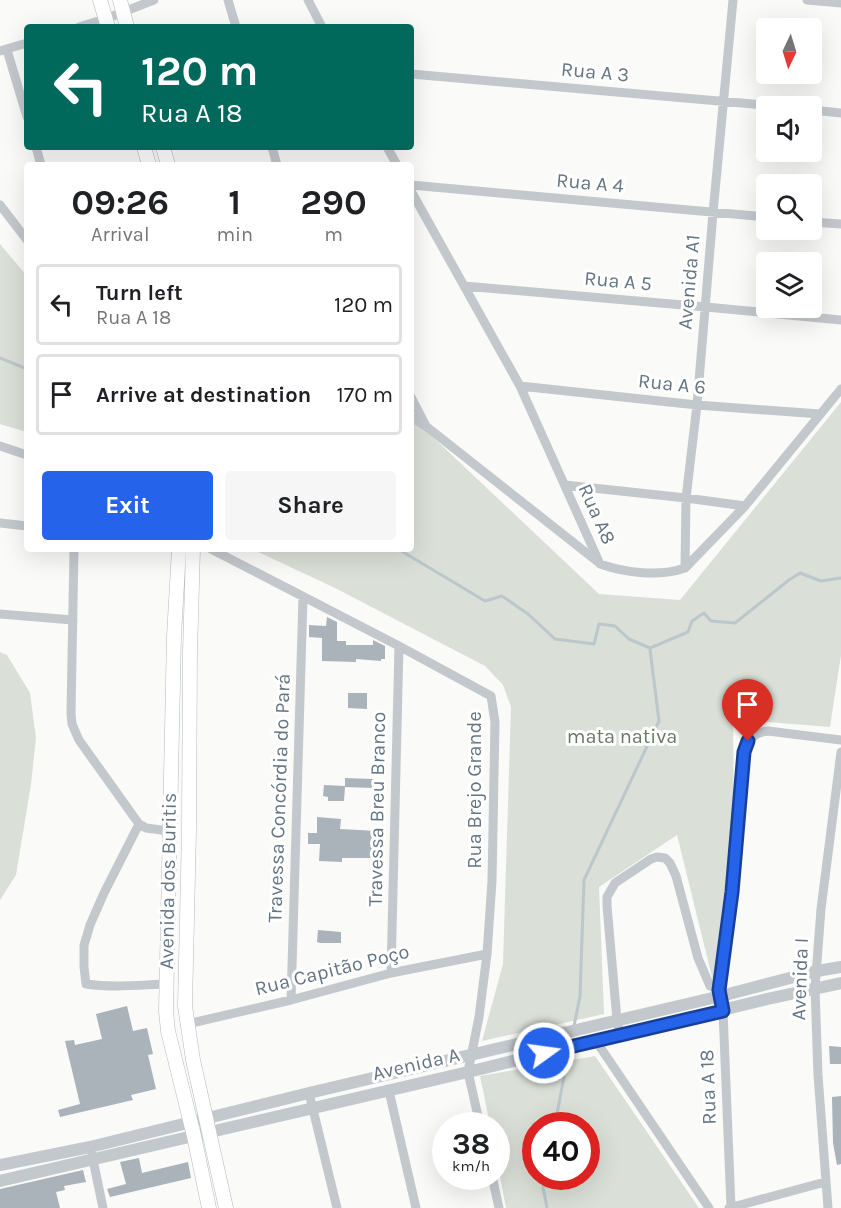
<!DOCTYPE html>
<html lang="en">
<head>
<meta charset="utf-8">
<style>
	:root { --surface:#fff; --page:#f6f6f6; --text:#202124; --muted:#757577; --line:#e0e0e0; --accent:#2563eb }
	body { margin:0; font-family:Karla,sans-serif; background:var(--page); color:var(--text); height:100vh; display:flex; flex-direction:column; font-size:22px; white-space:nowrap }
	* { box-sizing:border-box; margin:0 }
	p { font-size:20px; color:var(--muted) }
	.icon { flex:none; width:33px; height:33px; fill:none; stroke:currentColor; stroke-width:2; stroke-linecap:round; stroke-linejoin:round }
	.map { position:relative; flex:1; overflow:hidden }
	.sheet { position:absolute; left:24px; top:162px; width:390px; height:390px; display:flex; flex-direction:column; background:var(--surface); border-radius:6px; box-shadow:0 6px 24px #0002 }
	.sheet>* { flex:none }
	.guide { position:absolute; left:24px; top:24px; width:390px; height:126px; border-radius:6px; box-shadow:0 6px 24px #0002; background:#00695c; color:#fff; overflow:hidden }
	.needle { width:39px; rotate:184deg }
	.fabs { position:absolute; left:756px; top:18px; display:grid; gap:12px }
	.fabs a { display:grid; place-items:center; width:66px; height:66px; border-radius:6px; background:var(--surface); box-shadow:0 6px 24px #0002; font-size:30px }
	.speed { position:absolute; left:432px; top:1112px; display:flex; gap:12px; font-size:30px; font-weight:700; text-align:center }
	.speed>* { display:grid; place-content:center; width:78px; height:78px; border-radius:50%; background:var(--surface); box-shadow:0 6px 24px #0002; line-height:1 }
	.speed small { font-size:15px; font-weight:400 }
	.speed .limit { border:9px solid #d22; background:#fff; color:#111 }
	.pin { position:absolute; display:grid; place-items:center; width:51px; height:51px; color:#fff; margin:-62px -26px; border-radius:50% 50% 50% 0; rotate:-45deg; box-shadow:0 0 6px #0007 }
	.pin .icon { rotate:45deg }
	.me { position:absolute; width:66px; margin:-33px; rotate:76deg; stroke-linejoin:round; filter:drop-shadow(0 0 4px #0008) }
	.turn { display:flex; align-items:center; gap:21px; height:126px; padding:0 18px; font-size:27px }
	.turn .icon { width:78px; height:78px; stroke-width:2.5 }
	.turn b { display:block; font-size:42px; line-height:51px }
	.eta { display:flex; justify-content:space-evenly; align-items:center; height:102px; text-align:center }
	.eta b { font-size:36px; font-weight:700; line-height:42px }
	.primary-button { display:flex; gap:12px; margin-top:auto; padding:12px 18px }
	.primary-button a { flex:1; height:69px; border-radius:6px; background:var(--accent); color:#fff; font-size:24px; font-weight:700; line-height:69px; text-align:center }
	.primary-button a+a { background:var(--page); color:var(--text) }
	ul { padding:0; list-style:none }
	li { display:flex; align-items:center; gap:18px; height:81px; margin:0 12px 9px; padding:0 6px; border:3px solid var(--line); border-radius:6px }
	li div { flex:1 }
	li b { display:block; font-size:22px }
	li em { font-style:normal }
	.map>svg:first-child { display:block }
</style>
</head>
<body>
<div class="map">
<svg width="841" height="1208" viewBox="0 0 841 1208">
	<rect width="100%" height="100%" fill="#fafaf8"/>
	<!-- green -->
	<path fill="#dadfd7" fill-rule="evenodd" d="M 0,244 L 27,276 L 27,432 L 0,424 Z
		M 841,402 L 841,655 L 830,727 L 733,719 L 734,818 L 713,981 L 677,835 L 599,887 L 604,1014 L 482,1041 L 503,964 L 511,707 L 503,685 L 485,666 L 335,588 L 252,549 L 411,549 L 411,419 L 417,422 L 599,594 L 680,600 Z
		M 0,652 L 7,655 L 30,693 L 36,738 L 31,784 L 16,875 L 0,900 Z
		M 595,1056 L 699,1208 L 506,1208 L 497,1160 L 496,1125 L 490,1125 L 480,1076 ZM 536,1125 L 586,1125 L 586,1176 L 536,1176 Z"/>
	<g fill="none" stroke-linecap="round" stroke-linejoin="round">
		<!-- stream -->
		<path stroke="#bbc7cb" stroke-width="3" d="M 0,358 L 27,369
			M 398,549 L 485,601 L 502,596 L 528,614 L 555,639 L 594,644 L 599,624 L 615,626 L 629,639 L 650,648 L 688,632 L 692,621 L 704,613 L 711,621 L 735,623 L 789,580 L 800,573 L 821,581 L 841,578
			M 574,1026 L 580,996 L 584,880 L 659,721 L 650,649
			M 555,1125 L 569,1050
			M 545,1176 L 543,1187 L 547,1208"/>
	</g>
	<!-- building -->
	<path fill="#aab3b9" d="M 327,617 L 337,622 L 337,641 L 346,641 L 346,645 L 373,645 L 373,640 L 385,646 L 385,659 L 381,659 L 381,661 L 356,659 L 356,662 L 322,661 L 322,638 L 309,637 L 309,625 L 326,626 Z
		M 348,693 L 367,693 L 367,709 L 348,708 Z
		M 345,778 L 373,779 L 372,788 L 345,787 L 344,801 L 328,801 L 328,797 L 323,796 L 324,785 L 345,786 Z
		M 317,817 L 341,819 L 340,829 L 378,831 L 377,858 L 342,858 L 342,862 L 319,861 L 320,844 L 308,844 L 308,833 L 317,833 Z
		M 318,930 L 341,932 L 341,943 L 320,943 L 317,942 Z
		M 127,1006 L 133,1031 L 147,1028 L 153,1054 L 148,1055 L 156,1089 L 131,1095 L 133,1100 L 60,1117 L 58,1110 L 80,1104 L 65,1041 L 74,1040 L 75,1045 L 102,1039 L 96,1014 Z
		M 829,1046 L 841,1047 L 841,1064 L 830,1064 Z
		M 841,1096 L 841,1164 L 837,1165 L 833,1143 L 832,1097 Z
		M 139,1158 L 142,1173 L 188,1162 L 191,1178 L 110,1197 L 107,1189 L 126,1184 L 120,1162 Z
		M 83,1170 L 86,1182 L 64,1186 L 65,1190 L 56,1192 L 60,1208 L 0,1208 L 0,1189 Z"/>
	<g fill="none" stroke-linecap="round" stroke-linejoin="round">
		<defs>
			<path id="secondary" d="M 100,0 L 108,27
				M 120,0 L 127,27
				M 144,147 L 149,165
				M 163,147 L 168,165
				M 179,549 L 174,636 L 166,1011 L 168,1031 L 194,1136 L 209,1208
				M 193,549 L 190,652 L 189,830 L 185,1006 L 193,1060 L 226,1208"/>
		</defs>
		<!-- secondary casing -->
		<use href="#secondary" stroke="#b3babf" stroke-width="15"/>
		<!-- minor -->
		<path stroke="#c3c8cc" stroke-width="9" d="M 228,0 L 236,27
			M 308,0 L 322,27
			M 807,0 L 841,3
			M 79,27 L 105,19 L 154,0
			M 7,50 L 27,117
			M 0,51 L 27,43
			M 411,74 L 776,106
			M 812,110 L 841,113
			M 36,147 L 41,165
			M 272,147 L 277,165
			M 387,147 L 397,165
			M 411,185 L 766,217
			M 411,191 L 520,386 L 600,564 C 626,573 659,577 685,568 L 745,506 L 841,389
			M 0,205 L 27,240
			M 812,222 L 841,224
			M 464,286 L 706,307 L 841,320
			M 520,386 L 697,405 L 820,414
			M 411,397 L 425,424
			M 411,417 L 427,427 L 598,562
			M 0,446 L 27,455
			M 565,485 L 686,498 L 745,506
			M 0,523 L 27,526
			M 74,549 L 71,713 L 72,724 L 79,740 L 139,824 L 146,828 L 169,831
			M 211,549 L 399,646 L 491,696 L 495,722 L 492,881 L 487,954 L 479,1017 L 468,1072 L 480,1125
			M 685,568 L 686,498 L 697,405 L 713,213 L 733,0
			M 0,614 L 73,620
			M 139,824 L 104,893 L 90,925 L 84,945 L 84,967 L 86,984 C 113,988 139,985 166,984
			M 391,973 L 399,646
			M 291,1000 L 303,597
			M 187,1024 L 291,1000 L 391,973 L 487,954
			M 620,1035 L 617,1020 L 607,906 L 607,897 L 615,883 L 651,859 L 657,857 L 665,858 L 670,863 L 676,876 L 698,958 L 710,986 L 719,990
			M 596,1041 L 709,1208
			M 389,1091 L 416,1208
			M 309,1093 L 337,1208
			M 92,1155 L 103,1208
			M 492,1176 L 499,1208
			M 731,1207 L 723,1011 L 719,990 L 732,892 L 744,752 C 749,739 753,733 768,731 L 841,740
			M 729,1208 L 825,1182
			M 828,1208 L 818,1075 L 815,988 L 821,909 L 841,752"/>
		<!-- tertiary -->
		<path stroke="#c3c8cc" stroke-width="12" d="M 0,1165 L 90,1147 L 309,1093 L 721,996 L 817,971 L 841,967
			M 0,1181 L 468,1072 L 763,1000 L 841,983"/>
		<!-- secondary -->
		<use href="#secondary" stroke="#fff" stroke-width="14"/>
	</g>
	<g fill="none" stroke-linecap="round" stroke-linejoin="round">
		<defs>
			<path id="route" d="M 544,1053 L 723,1011 L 719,990 L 732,892 L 744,752 L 748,741"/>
		</defs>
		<!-- route casing -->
		<use href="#route" stroke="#184099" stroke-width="15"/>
		<!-- route -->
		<use href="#route" stroke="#2563eb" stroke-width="10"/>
	</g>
	<g text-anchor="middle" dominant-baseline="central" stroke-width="6" stroke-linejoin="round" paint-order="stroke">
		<!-- street labels -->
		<g font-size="20" fill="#657683" stroke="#fff">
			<text transform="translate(595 72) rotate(5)">Rua A 3</text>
			<text transform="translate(590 183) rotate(5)">Rua A 4</text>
			<text transform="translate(618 281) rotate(5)">Rua A 5</text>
			<text transform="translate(689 282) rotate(-85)">Avenida A1</text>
			<text transform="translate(672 384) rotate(6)">Rua A 6</text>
			<text transform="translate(597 514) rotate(66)">Rua A8</text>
			<text transform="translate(474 790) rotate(-90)">Rua Brejo Grande</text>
			<text transform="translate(279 798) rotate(-88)">Travessa Concórdia do Pará</text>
			<text transform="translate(377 809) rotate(-89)">Travessa Breu Branco</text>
			<text transform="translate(168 881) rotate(-89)">Avenida dos Buritis</text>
			<text transform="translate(332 970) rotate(-14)">Rua Capitão Poço</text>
			<text transform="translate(800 979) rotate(-88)">Avenida I</text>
			<text transform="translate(416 1064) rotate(-13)">Avenida A</text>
			<text transform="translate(708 1087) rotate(-92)">Rua A 18</text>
		</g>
		<!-- park labels -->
		<g font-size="20" fill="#687a64" stroke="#fff">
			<text x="622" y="736">mata nativa</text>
		</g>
	</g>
</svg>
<div class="fabs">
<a><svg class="needle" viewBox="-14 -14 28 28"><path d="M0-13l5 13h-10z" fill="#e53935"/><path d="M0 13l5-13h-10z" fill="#757577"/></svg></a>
<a><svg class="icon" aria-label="sound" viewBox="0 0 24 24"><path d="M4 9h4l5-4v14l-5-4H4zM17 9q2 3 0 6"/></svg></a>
<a><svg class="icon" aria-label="search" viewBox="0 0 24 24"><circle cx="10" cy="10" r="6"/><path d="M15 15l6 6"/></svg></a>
<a><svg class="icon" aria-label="layers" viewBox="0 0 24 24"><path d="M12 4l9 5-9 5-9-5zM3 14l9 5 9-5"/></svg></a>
</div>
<div class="speed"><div>38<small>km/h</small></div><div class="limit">40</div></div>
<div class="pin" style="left:748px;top:741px;background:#d93025"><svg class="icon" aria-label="arrive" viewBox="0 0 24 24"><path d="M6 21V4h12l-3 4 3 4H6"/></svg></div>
<svg class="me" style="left:544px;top:1053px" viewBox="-20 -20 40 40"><circle r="17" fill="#2563eb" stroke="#fff" stroke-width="3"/><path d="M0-11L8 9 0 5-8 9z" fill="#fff"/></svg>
<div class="guide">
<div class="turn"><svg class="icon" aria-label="left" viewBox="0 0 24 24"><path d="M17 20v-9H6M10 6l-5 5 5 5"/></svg><div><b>120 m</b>Rua A 18</div></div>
</div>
<section class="sheet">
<div class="eta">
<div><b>09:26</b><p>Arrival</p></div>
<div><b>1</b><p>min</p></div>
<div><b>290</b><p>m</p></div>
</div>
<ul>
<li><svg class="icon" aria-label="left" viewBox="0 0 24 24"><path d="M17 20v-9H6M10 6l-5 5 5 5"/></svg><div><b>Turn left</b><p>Rua A 18</p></div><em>120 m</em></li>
<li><svg class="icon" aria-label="arrive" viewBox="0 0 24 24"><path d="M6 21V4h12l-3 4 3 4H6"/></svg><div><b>Arrive at destination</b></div><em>170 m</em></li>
</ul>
<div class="primary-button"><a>Exit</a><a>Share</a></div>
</section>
</div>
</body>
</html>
